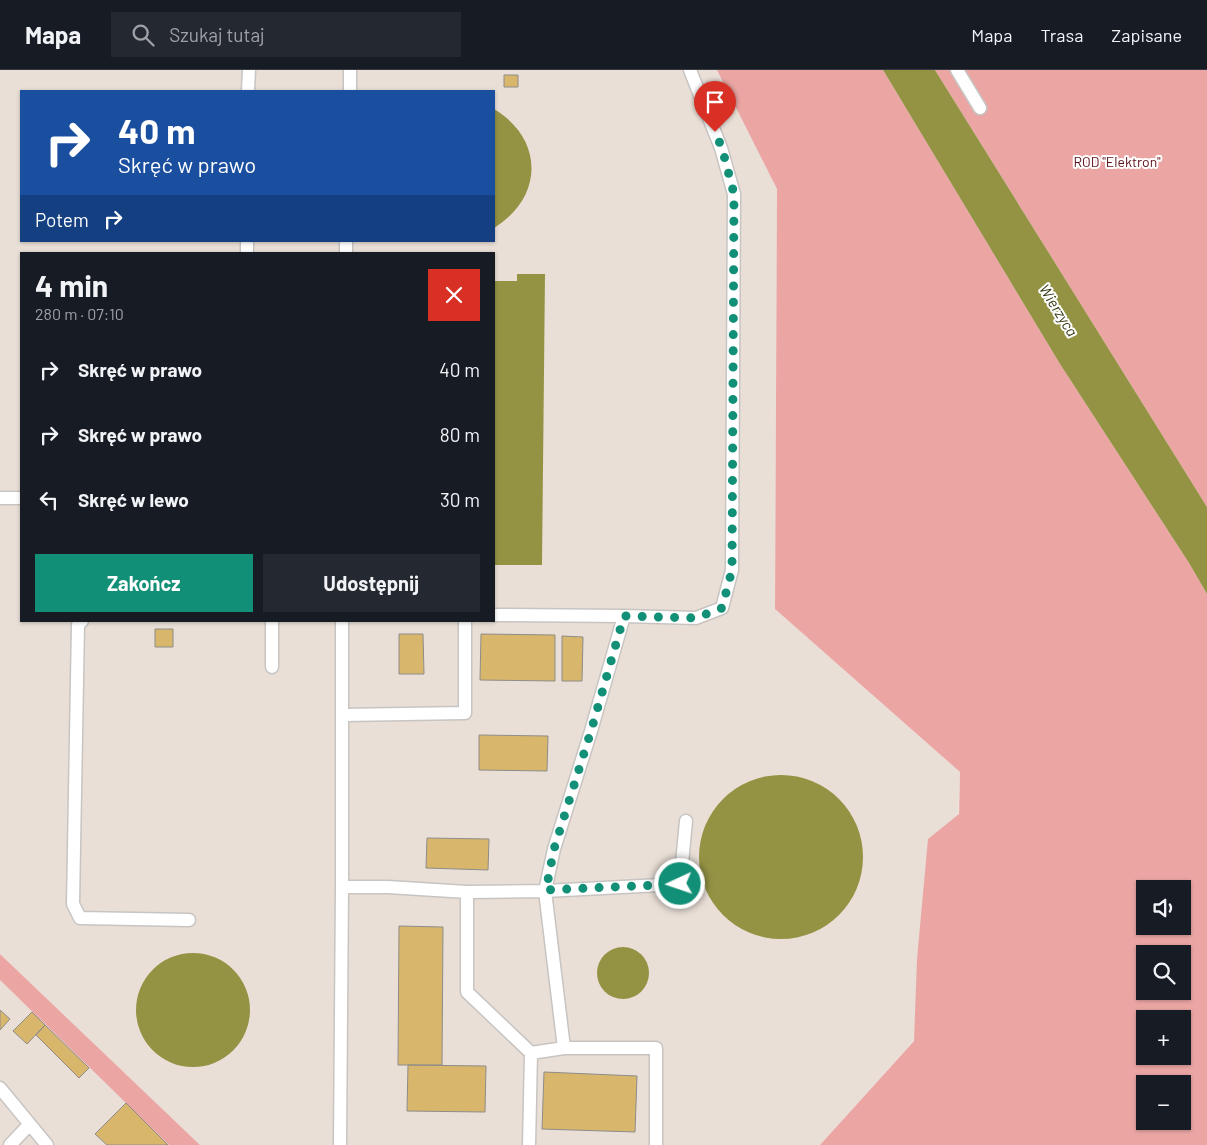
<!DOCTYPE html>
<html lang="pl">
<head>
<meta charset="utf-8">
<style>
	:root { --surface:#171b24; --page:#242831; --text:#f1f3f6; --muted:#9ea1a6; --line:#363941; --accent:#129077 }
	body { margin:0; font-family:Barlow,sans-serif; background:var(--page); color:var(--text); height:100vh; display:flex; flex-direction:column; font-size:19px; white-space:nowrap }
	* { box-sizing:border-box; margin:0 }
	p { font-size:16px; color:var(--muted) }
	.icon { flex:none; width:28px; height:28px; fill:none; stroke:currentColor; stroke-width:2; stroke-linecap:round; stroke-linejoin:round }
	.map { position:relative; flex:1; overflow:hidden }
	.details { position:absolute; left:20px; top:182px; width:475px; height:370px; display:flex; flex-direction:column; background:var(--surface); border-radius:0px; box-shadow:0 1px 4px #0004 }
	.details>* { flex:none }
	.hud { position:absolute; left:20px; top:20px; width:475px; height:152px; border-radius:0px; box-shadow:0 1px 4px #0004; background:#1a4fa0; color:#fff; overflow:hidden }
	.tools { position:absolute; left:1136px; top:810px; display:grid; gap:10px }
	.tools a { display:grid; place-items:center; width:55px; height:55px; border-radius:0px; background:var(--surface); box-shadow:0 1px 4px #0004; font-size:25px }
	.pin { position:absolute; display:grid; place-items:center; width:42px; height:42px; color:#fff; margin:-51px -21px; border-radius:50% 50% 50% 0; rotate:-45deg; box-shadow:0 0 5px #0007 }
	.pin .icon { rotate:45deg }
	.me { position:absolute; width:55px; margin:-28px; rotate:267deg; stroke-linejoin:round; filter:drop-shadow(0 0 4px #0008) }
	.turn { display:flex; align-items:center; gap:18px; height:105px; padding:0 15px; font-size:22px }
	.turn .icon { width:65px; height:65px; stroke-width:2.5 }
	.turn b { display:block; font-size:35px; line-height:42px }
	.then { display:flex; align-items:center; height:48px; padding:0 15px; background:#0003; gap:10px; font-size:19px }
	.round { display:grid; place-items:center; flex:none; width:52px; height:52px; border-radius:0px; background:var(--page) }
	.headline { display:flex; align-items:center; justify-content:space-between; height:85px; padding:0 15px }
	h1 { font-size:30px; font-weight:700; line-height:38px }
	.cta { display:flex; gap:10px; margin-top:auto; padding:10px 15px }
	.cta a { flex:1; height:58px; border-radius:0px; background:var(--accent); color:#fff; font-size:20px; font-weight:700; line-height:58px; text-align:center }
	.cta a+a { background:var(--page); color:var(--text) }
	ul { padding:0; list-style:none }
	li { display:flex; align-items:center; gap:15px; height:65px; padding:0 15px }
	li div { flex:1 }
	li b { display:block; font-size:19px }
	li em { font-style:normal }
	header { display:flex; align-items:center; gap:30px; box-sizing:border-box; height:70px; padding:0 25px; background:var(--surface); border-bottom:1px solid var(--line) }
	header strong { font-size:24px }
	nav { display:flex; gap:28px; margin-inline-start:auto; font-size:18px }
	.search { width:350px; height:45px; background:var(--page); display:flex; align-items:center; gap:12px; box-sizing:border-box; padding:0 18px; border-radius:0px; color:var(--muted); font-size:19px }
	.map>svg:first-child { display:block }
</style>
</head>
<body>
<header>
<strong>Mapa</strong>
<div class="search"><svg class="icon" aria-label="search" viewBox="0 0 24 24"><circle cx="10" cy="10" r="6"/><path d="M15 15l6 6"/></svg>Szukaj tutaj</div>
<nav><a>Mapa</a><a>Trasa</a><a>Zapisane</a></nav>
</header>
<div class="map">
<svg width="1207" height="1075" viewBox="0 0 1207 1075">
	<rect width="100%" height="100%" fill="#f0edea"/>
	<!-- built -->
	<path fill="#e9dfd7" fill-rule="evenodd" d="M 0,0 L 717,0 L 777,119 L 775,539 L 960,702 L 951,929 L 820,1075 L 200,1075 L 0,884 ZM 21,21 L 494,21 L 494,171 L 21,171 ZM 21,184 L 494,184 L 494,551 L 21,551 Z
		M 0,910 L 169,1075 L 0,1075 Z"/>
	<!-- green -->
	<path fill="#eba6a4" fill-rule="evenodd" d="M 717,0 L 883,0 L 1060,294 L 1189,493 L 1207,524 L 1207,1075 L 820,1075 L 914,971 L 917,889 L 928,769 L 959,744 L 960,702 L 775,539 L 777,119 ZM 1145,819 L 1182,819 L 1182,856 L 1145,856 ZM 1145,884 L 1182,884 L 1182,921 L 1145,921 ZM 1145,949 L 1182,949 L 1182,986 L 1145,986 ZM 1145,1014 L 1182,1014 L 1182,1051 L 1145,1051 Z
		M 935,0 L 1207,0 L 1207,437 Z
		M 0,884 L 200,1075 L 169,1075 L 0,910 Z"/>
	<!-- water -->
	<path fill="#949344" d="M 883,0 L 935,0 L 1207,437 L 1207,524 L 1189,493 L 1060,294 Z
		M 494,39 C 544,69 544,127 494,158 Z
		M 517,204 L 545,204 L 542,495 L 494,495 L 494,211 L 517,211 Z
		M699 787a82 82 0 1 1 164 0a82 82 0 1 1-164 0Z
		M597 903a26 26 0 1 1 52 0a26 26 0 1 1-52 0Z
		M136 940a57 57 0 1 1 114 0a57 57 0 1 1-114 0Z"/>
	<!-- building -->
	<path fill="#d8b76c" stroke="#8e8c89" d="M 504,5 L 518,5 L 518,17 L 504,17 Z
		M 155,559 L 173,559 L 173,577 L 155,577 Z
		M 399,564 L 423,564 L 424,604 L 399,604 Z
		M 481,564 L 555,565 L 555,611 L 480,610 Z
		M 562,566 L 583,567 L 582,611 L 562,611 Z
		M 479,665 L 548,666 L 547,701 L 479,700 Z
		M 427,768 L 489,769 L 488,800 L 426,798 Z
		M 399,856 L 443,857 L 442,995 L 398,995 Z
		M 0,940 L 10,949 L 0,960 Z
		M 32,942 L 45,955 L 27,974 L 13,961 Z
		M 45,955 L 89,998 L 79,1008 L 36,965 Z
		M 408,995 L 486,996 L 485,1042 L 407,1041 Z
		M 544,1002 L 637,1006 L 635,1062 L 542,1059 Z
		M 126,1033 L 168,1075 L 107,1075 L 95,1064 Z"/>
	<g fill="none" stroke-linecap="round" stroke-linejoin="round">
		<defs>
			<path id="service" d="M 350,0 L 350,21
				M 957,0 L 980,38
				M 248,21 L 249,0
				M 247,184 L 247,171
				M 346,184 L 346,171
				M 0,428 L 21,428
				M 494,545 L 624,546 L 696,548 L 722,538 L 732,500 L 734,124 L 721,78 L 690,0
				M 624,546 L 591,661 L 554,779 L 545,821 L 680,814 L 686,751
				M 82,551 L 78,554 L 73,834 L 80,848 L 189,850
				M 272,597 L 272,551
				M 343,645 L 465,643 L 465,551
				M 342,817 L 388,817 L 467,822 L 467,922 L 531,983 L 529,1075
				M 467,822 L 545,821 L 564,978
				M 531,983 L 564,978 L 656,978 L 656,1075
				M 0,1018 L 47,1075
				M 10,1075 L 29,1055
				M 340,1075 L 342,817 L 342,551"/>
		</defs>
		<!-- service casing -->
		<use href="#service" stroke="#c7c4c2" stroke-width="15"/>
		<!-- service -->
		<use href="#service" stroke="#fff" stroke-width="12"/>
	</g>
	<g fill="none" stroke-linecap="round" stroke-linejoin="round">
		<!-- route -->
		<path stroke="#129077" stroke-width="9" stroke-dasharray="0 16.2" d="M 680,814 L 546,820 L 554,779 L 591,661 L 624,546 L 696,548 L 722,538 L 732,500 L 734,124 L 722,78 L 715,62"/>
	</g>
	<g text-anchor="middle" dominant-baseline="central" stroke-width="4" stroke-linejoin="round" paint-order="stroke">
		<!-- park labels -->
		<g font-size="14" fill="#5a1018" stroke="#fff">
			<text x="1117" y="91">ROD "Elektron"</text>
		</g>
		<!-- water labels -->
		<g font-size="15" font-style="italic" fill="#343310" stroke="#fff">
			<text transform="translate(1059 240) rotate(58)">Wierzyca</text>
		</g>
	</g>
</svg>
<div class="tools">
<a><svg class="icon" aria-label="sound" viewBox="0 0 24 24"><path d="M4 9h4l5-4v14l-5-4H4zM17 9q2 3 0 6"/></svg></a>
<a><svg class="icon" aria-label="search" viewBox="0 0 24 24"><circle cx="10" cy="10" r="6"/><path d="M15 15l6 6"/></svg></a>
<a>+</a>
<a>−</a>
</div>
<div class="pin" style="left:715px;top:62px;background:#d93025"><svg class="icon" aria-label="arrive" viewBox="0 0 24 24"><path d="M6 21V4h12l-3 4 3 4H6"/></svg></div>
<svg class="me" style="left:680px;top:814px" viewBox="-20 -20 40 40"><circle r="17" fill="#129077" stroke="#fff" stroke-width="3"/><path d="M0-11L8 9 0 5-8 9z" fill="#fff"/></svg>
<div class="hud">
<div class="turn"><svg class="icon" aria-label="right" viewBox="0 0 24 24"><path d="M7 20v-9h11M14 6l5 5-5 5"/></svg><div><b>40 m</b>Skręć w prawo</div></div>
<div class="then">Potem<svg class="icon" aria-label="right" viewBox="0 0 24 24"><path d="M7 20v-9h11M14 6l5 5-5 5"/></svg></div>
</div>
<section class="details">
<div class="headline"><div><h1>4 min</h1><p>280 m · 07:10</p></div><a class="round" style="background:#d93025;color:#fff"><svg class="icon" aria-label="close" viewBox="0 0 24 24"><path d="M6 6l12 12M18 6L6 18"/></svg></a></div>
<ul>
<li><svg class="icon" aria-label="right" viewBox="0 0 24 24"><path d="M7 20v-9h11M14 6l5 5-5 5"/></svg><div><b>Skręć w prawo</b></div><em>40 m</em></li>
<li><svg class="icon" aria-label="right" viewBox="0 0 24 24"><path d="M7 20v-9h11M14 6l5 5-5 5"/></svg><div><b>Skręć w prawo</b></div><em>80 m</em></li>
<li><svg class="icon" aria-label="left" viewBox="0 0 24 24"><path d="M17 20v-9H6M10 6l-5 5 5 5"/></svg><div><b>Skręć w lewo</b></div><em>30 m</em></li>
</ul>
<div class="cta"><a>Zakończ</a><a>Udostępnij</a></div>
</section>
</div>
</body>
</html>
